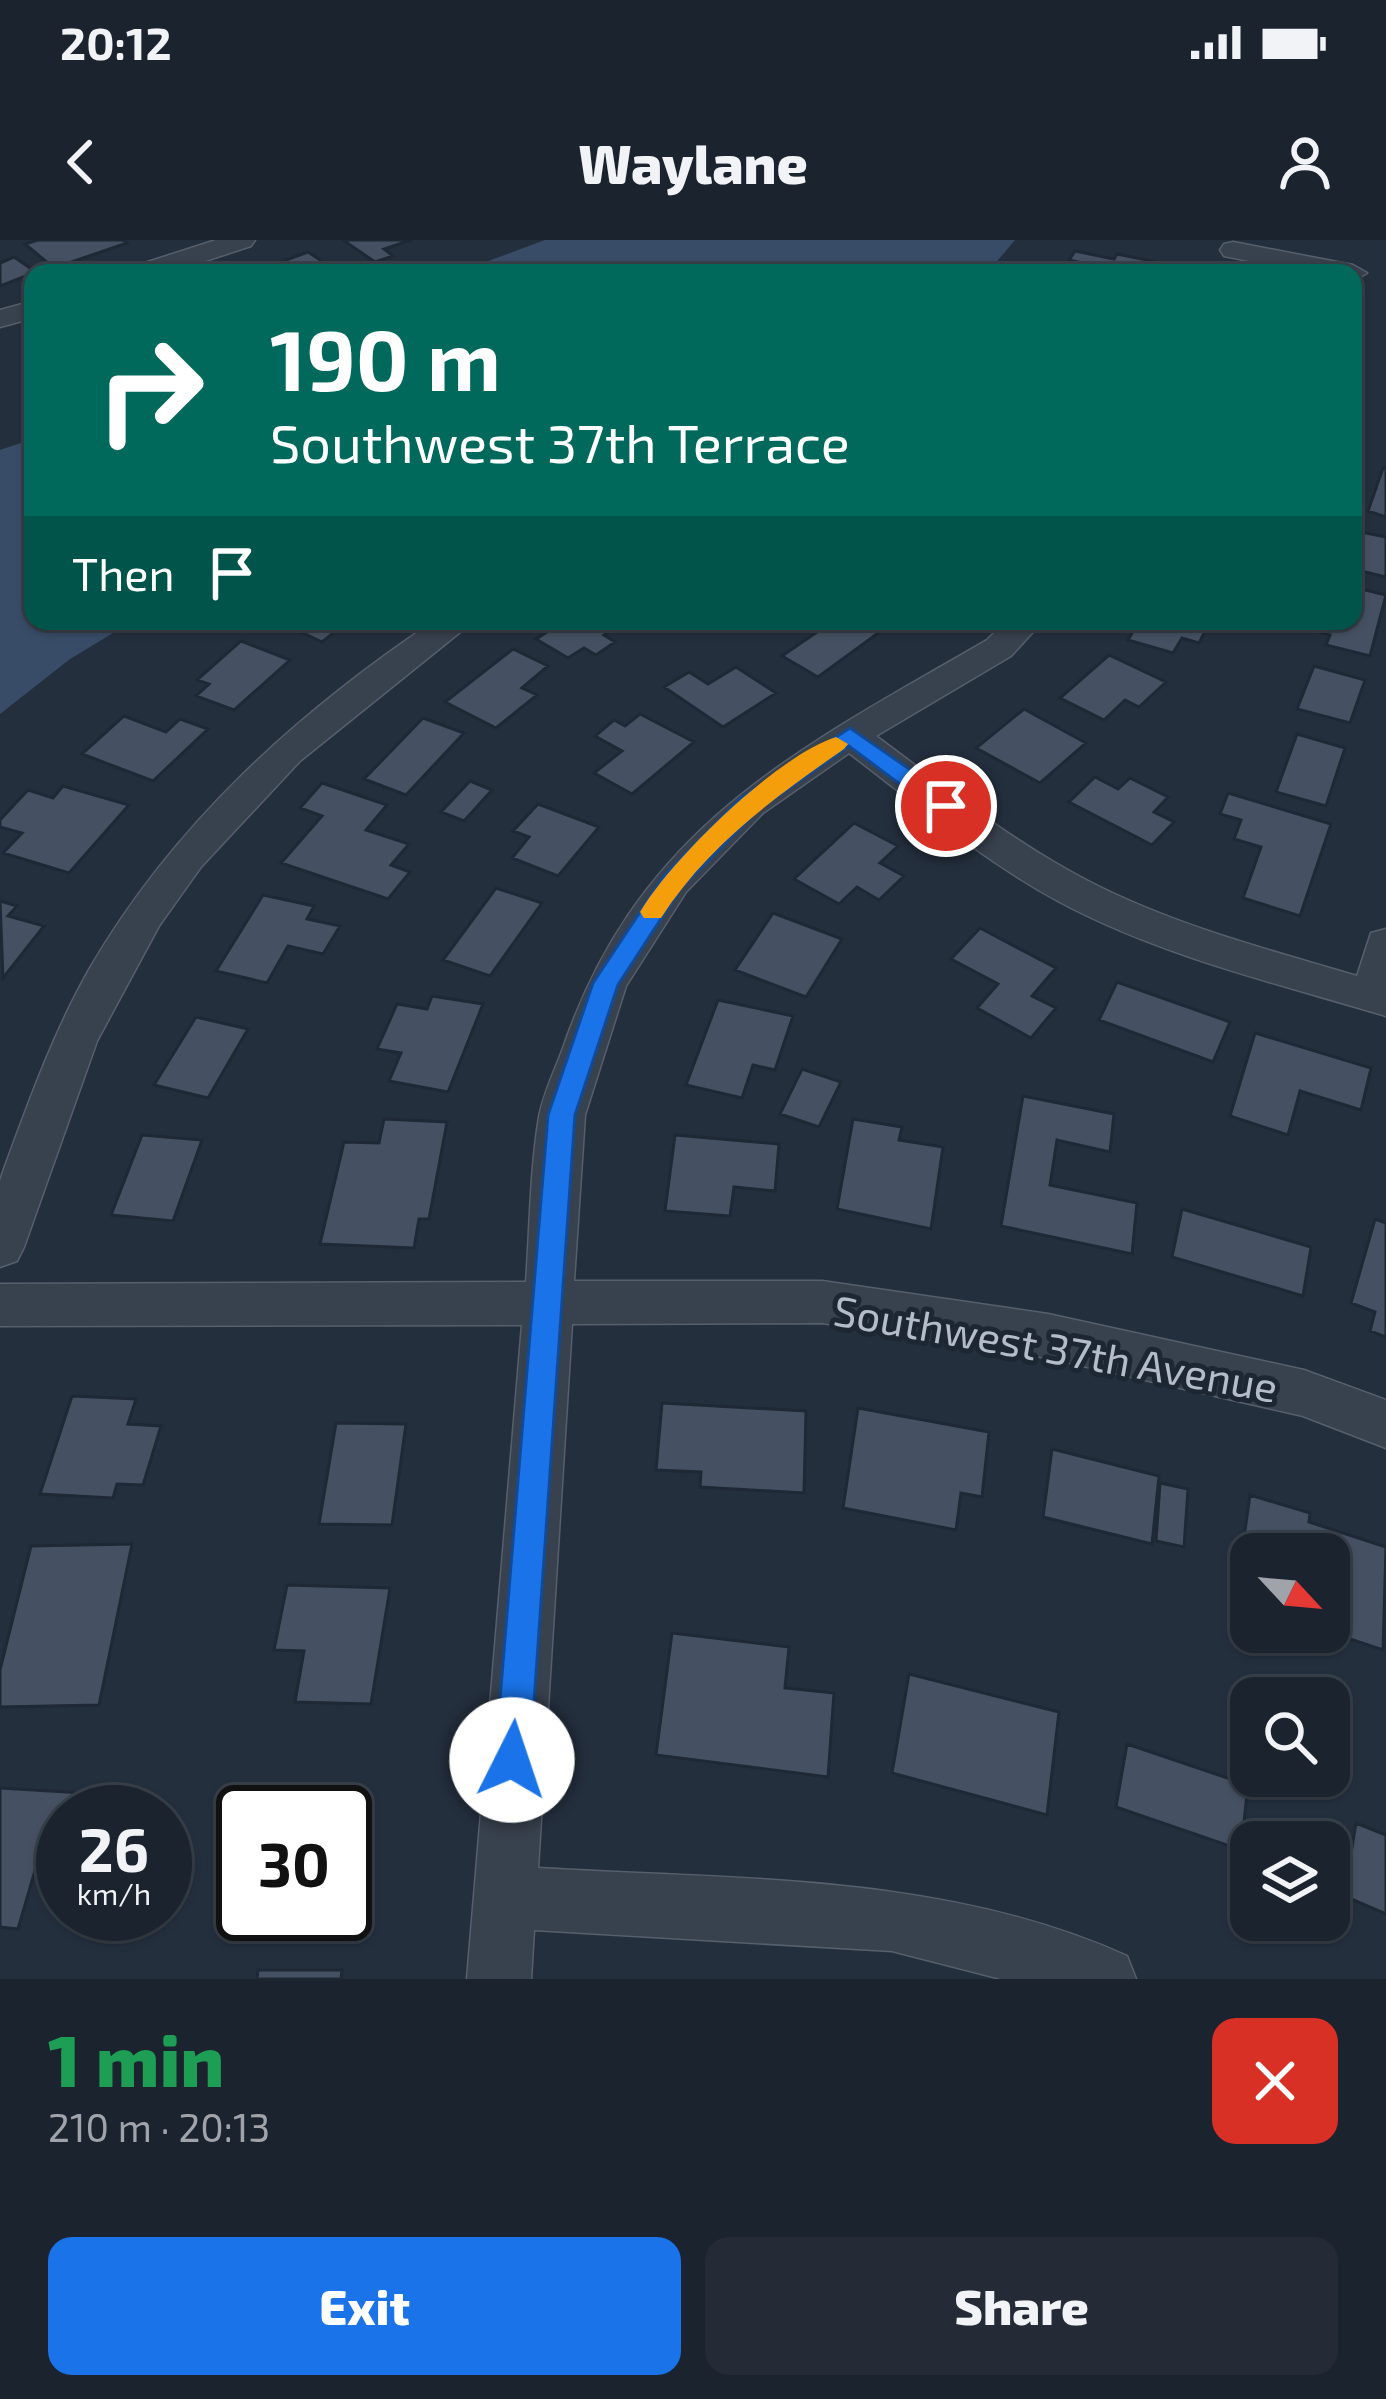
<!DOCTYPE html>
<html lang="en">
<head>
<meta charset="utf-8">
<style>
	:root { --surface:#1b232e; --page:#242b36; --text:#f1f3f6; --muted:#a0a4aa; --line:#39404a; --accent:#1a73e8 }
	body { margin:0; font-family:"Exo 2",sans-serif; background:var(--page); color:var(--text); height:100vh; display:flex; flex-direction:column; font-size:45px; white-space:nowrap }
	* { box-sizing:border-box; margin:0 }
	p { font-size:39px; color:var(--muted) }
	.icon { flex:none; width:66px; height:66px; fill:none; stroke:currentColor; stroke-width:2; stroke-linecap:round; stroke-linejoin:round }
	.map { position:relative; height:1739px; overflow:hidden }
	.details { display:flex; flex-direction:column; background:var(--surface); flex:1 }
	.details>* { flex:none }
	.banner { position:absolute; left:24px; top:24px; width:1338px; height:366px; border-radius:24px; box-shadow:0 3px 9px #0004,0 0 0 3px var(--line); background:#00695c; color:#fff; overflow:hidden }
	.needle { width:78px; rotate:116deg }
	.buttons { position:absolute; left:1230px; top:1293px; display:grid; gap:24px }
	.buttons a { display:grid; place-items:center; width:120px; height:120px; border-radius:24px; background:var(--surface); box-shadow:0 3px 9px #0004,0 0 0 3px var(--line); font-size:60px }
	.speed { position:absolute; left:36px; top:1545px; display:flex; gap:24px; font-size:60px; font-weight:700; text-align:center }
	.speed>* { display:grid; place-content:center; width:156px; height:156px; border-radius:50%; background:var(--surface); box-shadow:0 3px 9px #0004,0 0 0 3px var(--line); line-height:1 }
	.speed small { font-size:30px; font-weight:400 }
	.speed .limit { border:6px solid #111; border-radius:18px; background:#fff; color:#111 }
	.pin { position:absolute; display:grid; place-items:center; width:102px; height:102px; color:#fff; margin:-51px; border:6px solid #fff; border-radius:50%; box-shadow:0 3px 12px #0007 }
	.me { position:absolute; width:132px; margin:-66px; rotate:4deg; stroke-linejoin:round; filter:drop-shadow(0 0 9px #0008) }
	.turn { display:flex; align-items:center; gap:42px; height:252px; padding:0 48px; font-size:54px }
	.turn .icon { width:156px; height:156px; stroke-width:2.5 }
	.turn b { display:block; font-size:84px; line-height:102px }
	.then { display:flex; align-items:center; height:114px; padding:0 48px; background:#0003; gap:24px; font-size:45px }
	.round { display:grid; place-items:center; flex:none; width:126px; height:126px; border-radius:24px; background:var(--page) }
	.head { display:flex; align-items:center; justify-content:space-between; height:204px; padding:0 48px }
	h1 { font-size:72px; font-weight:800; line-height:90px; color:#1e9e55 }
	.button { display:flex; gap:24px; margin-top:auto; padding:24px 48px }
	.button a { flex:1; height:138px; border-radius:24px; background:var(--accent); color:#fff; font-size:48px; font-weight:800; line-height:138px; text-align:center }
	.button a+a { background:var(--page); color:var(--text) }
	.status { display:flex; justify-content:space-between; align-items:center; height:84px; padding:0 60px; background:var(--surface); direction:ltr }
	.status svg { height:33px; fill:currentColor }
	header { display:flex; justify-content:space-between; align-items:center; height:156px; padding:0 48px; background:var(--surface); font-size:54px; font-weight:800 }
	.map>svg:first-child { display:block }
</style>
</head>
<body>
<div class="status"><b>20:12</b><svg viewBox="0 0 49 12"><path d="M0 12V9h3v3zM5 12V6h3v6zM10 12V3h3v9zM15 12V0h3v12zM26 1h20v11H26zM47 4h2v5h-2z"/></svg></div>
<header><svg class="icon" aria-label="back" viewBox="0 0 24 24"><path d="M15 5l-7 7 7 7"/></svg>Waylane<svg class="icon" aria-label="person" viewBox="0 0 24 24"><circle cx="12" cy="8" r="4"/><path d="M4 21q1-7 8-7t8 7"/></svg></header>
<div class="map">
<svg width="1386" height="1739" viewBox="0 0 1386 1739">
	<rect width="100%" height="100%" fill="#242f3e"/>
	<!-- water -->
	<path fill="#394c67" d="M 545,0 L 1015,0 L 987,33 L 456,33 Z
		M 33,199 L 33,381 L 133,381 L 70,419 L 0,474 L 0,210 Z"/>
	<!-- building -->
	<path fill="#455162" stroke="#1f2835" stroke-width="3" d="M 38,0 L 123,0 L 127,3 L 54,28 L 25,4 Z
		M 343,0 L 411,0 L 384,9 L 393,16 L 375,22 Z
		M 1075,11 L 1114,19 L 1117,14 L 1152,21 L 1145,33 L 1107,33 L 1109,29 L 1069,20 Z
		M 308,12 L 340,33 L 276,33 L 267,27 Z
		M 14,17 L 36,32 L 0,46 L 0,23 Z
		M 1383,228 L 1386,229 L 1386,277 L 1368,271 Z
		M 1361,292 L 1386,297 L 1386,337 L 1353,329 Z
		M 1353,347 L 1386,355 L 1370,416 L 1326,405 L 1330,395 L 1298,386 L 1300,381 L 1353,381 Z
		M 278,381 L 349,381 L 322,402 Z
		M 564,381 L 625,381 L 604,395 L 615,402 L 596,415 L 584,408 L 568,418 L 536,399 Z
		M 833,381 L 872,381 L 885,388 L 818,437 L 782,416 Z
		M 1139,381 L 1206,381 L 1210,382 L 1199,403 L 1182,398 L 1173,413 L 1128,400 Z
		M 241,401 L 290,420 L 234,470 L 196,456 L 209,444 L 197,440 Z
		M 513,409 L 548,426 L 522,448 L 537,455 L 496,488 L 445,462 Z
		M 1109,415 L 1166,442 L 1139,467 L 1125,460 L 1104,480 L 1060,458 Z
		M 1314,426 L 1365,440 L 1350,483 L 1297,469 Z
		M 736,427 L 776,453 L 723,487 L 664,447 L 689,432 L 708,444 Z
		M 1024,469 L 1086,503 L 1040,543 L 976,508 Z
		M 640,474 L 694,502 L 632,554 L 594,533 L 622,511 L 595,496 L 614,480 L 625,486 Z
		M 124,476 L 166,492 L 180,479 L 208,489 L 153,541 L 82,514 Z
		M 423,478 L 464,493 L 406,555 L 364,539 Z
		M 1297,494 L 1345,508 L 1326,566 L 1276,552 Z
		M 1095,537 L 1118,549 L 1130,538 L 1168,557 L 1154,572 L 1174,582 L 1152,605 L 1069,562 Z
		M 470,541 L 492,550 L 464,581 L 441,572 Z
		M 322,543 L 387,565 L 366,590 L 409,604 L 391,625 L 410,632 L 388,659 L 281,623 L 322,576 L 300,568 Z
		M 63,546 L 129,565 L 69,633 L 3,613 L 22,593 L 0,587 L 0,580 L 28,550 L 53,558 Z
		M 1228,553 L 1331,584 L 1300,676 L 1243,658 L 1261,607 L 1234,599 L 1241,580 L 1220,574 Z
		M 538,564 L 599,587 L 558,636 L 512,618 L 529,597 L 513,591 Z
		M 854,583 L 898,606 L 880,623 L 904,636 L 879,660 L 857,647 L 839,664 L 794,639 Z
		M 496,648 L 542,663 L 490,736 L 443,720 Z
		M 263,655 L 314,666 L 307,679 L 340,686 L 323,714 L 288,706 L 267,743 L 216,731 Z
		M 0,661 L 17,666 L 8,676 L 44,686 L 3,738 Z
		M 773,673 L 842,699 L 806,757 L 735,730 Z
		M 980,688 L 1056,728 L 1032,756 L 1056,768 L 1031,798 L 977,768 L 998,744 L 951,719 Z
		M 1117,742 L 1230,782 L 1213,822 L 1099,780 Z
		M 432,756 L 483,764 L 448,852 L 389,841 L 401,813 L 377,809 L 397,764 L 427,769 Z
		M 718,760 L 793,776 L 775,830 L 753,825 L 742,858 L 686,845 Z
		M 196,777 L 248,789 L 208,858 L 154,845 Z
		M 1255,793 L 1371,828 L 1361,870 L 1300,851 L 1288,895 L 1230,876 Z
		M 802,829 L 841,842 L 819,887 L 780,874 Z
		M 1023,856 L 1114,874 L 1110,912 L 1057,900 L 1050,945 L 1137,963 L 1132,1014 L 1001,986 Z
		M 384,879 L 447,882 L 429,979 L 419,979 L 414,1008 L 320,1004 L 344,902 L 379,903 Z
		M 853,879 L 902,887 L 899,900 L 943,907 L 931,989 L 837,969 Z
		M 142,895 L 202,900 L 173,981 L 111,975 Z
		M 675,895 L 779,904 L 775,951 L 734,947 L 730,976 L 665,971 Z
		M 1182,969 L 1311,1007 L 1303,1056 L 1172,1017 Z
		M 1375,979 L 1386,983 L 1386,1097 L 1370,1091 L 1375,1072 L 1351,1063 Z
		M 72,1156 L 136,1159 L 128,1184 L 161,1186 L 143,1245 L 117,1244 L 113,1258 L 40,1254 Z
		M 662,1163 L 806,1171 L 804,1253 L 700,1247 L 701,1232 L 656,1230 Z
		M 858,1168 L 989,1192 L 982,1257 L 961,1253 L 956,1290 L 843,1268 Z
		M 336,1183 L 406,1184 L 392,1285 L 319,1284 Z
		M 1052,1209 L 1159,1236 L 1152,1304 L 1043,1277 Z
		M 1160,1243 L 1188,1249 L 1184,1307 L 1156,1301 Z
		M 1250,1255 L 1310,1273 L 1309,1282 L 1386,1307 L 1383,1410 L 1329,1392 L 1329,1314 L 1251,1314 L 1251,1367 L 1235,1361 Z
		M 132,1304 L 99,1465 L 0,1467 L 0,1430 L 31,1306 Z
		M 287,1345 L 390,1348 L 371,1464 L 295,1462 L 304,1411 L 274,1410 Z
		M 672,1393 L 789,1407 L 785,1448 L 834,1453 L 828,1537 L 656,1515 Z
		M 909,1434 L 1059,1472 L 1047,1575 L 892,1533 Z
		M 1127,1504 L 1248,1545 L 1241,1610 L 1116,1567 Z
		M 258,1546 L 366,1553 L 345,1662 L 345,1572 L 252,1572 Z
		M 0,1548 L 83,1553 L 78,1572 L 63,1572 L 62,1629 L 36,1627 L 18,1689 L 0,1687 Z
		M 1356,1583 L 1386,1595 L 1386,1674 L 1344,1656 Z
		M 263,1674 L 343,1674 L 341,1682 Z
		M 258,1730 L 342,1730 L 341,1739 L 257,1739 Z"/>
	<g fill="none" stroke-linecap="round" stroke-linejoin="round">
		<defs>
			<path id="street" d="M 216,0 L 255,0 L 251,6 L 169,33 L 128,33 L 132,27 Z
				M 1233,2 L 1353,25 L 1367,33 L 1353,41 L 1353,33 L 1311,33 L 1224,16 L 1220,10 L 1224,4 Z
				M 33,61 L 33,78 L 0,87 L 0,70 Z
				M 434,381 L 474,381 L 300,521 L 201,627 L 159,686 L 97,801 L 24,1007 L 17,1021 L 0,1027 L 0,941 L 4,929 C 29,861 54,791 90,728 C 174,584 297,473 434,381 Z
				M 1006,381 L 1043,381 L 1011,416 L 876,496 C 945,547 1012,602 1088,641 C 1173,685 1266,709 1357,736 L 1371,693 L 1386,689 L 1386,776 C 1276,743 1160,716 1058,661 C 983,620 917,565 849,513 L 763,573 L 686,652 L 626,746 L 585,875 L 574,1041 L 822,1041 L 1048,1074 L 1304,1130 L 1386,1160 L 1386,1208 L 1303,1176 L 1048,1118 L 822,1083 L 572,1084 L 538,1628 C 734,1640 944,1633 1127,1716 L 1136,1739 L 1001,1739 L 892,1711 L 534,1690 L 531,1739 L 467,1739 L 522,1085 L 0,1086 L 0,1044 L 526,1042 C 530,988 530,930 539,877 C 543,854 555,830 563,808 C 639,586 797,510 987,400 Z"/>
		</defs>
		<!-- street casing -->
		<use href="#street" stroke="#565f6c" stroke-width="3"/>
		<!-- street -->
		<use href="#street" fill="#38414e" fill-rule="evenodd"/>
	</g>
	<!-- route -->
	<path fill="#1a73e8" stroke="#114b97" stroke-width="3" d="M 850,488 L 954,560 L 954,572 L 937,572 L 849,506 L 758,570 L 681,648 L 618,745 L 575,875 L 530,1520 L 525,1532 L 512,1537 L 500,1532 L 495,1520 L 548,875 L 593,743 L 664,636 L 741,558 Z"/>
	<!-- slow -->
	<path fill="#f59e0b" d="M 836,497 L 848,504 L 844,509 C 775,557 707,606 661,678 L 644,678 L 640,672 C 672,618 777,516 836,497 Z"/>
	<g text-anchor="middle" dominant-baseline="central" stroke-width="10" stroke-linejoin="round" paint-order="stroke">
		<!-- street labels -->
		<g font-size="42" fill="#b4bcc9" stroke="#1d2633">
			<text transform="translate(1056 1107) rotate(10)">Southwest 37th Avenue</text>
		</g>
	</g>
</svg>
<div class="buttons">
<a><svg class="needle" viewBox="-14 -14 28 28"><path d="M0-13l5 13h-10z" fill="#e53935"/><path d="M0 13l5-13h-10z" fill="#a0a4aa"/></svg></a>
<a><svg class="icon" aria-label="search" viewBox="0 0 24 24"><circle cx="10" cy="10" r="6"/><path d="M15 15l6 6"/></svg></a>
<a><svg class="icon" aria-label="layers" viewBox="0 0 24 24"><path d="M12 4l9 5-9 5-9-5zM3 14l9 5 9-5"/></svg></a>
</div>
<div class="speed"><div>26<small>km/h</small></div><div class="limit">30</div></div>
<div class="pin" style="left:946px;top:566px;background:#d93025"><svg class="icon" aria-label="arrive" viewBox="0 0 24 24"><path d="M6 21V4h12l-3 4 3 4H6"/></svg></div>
<svg class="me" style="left:512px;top:1520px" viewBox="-20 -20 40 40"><circle r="19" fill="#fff"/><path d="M0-13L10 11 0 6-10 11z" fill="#1a73e8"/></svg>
<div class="banner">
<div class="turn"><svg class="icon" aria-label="right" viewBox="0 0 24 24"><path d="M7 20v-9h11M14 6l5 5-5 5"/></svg><div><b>190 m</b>Southwest 37th Terrace</div></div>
<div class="then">Then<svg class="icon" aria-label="arrive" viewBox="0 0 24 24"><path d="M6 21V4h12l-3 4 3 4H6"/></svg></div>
</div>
</div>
<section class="details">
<div class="head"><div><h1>1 min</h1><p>210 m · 20:13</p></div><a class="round" style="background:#d93025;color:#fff"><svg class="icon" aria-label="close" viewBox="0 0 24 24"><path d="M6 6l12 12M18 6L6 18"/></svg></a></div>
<div class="button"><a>Exit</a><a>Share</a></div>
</section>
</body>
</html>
